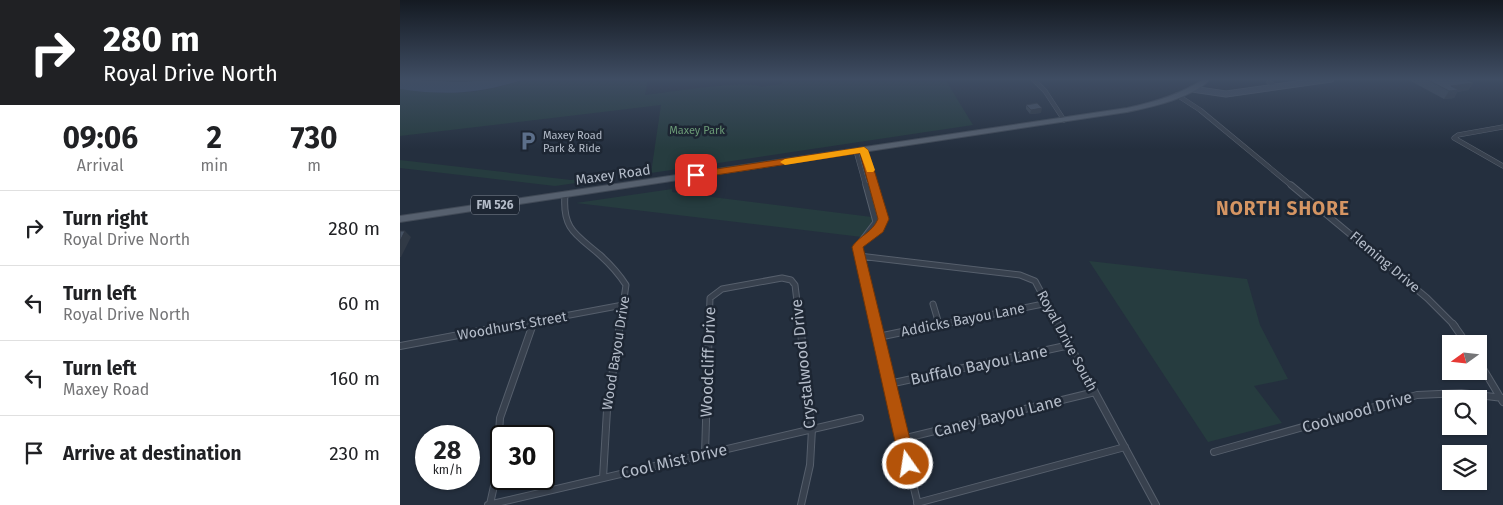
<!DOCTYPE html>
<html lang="en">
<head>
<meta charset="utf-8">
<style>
	:root { --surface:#fff; --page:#f2f2f2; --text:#202124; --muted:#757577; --line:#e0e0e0 }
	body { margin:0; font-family:"Fira Sans",sans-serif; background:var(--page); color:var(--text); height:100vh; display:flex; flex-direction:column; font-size:19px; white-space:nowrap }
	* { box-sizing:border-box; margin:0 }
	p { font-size:16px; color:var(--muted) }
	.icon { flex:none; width:28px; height:28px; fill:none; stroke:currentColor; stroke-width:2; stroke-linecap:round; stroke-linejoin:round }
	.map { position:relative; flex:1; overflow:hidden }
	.drawer { display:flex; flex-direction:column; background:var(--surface); width:400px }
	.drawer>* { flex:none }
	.top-card { background:#202124; color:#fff; overflow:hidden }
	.needle { width:32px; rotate:255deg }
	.tools { position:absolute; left:1042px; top:335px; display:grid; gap:10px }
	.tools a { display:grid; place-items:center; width:45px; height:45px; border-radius:0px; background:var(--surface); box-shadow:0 1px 4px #0004; font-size:25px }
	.speed { position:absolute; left:15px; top:425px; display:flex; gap:10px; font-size:25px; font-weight:700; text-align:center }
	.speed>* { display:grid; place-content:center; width:65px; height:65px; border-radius:50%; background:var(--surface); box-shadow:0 1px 4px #0004; line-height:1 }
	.speed small { font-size:12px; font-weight:400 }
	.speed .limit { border:2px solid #111; border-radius:8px; background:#fff; color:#111 }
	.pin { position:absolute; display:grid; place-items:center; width:42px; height:42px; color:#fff; margin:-21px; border-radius:10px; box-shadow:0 2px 8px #0006 }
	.me { position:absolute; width:55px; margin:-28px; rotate:347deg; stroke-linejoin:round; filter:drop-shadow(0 0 4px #0008) }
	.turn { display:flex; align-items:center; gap:18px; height:105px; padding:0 20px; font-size:22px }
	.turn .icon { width:65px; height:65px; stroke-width:2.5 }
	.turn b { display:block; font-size:35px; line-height:42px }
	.eta { display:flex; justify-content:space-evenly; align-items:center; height:85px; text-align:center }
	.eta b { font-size:30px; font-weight:700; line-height:35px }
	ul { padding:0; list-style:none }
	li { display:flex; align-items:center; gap:15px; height:75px; padding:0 20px; border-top:1px solid var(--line) }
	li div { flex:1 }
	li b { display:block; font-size:19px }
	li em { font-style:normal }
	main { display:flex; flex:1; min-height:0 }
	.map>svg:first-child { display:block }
</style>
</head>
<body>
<main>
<section class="drawer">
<div class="top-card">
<div class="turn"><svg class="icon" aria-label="right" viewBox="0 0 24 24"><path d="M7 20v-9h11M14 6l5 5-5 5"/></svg><div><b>280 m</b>Royal Drive North</div></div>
</div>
<div class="eta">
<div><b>09:06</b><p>Arrival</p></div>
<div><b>2</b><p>min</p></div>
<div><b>730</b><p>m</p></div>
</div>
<ul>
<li><svg class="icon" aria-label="right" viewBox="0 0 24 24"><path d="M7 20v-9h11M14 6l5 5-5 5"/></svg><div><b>Turn right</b><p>Royal Drive North</p></div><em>280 m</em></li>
<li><svg class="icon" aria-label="left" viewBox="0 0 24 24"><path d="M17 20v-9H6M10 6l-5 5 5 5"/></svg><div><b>Turn left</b><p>Royal Drive North</p></div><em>60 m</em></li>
<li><svg class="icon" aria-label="left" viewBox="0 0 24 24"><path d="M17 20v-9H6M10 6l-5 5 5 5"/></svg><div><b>Turn left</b><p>Maxey Road</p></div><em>160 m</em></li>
<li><svg class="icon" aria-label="arrive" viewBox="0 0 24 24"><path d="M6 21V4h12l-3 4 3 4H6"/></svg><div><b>Arrive at destination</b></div><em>230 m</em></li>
</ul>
</section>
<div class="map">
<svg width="1103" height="505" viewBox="0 0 1103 505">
	<rect width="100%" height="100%" fill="#242f3e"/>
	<!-- green -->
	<path fill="#263c3f" d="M 125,79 L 248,79 L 245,95 C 265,93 349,79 361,87 L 382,84 L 381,79 L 545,79 L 573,125 L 251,173 L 261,105 L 0,136 L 0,89 C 51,95 76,96 125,79 Z
		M 0,160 L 171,180 L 191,177 L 190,181 L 155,186 L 0,168 Z
		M 272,189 L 272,192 L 472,217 L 473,223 L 462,237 L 176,203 Z
		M 689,261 L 847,279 L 860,325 L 888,379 L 854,386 L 882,423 L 808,442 Z"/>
	<!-- water -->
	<path fill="#394c67" d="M 0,79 L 57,82 L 125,79 C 79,94 48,96 0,89 Z"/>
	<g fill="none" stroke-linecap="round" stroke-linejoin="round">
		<defs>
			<path id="street-far2" d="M 633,79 L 645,91 L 664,120
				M 869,82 L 876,87
				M 777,95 L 800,110 L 893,187
				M 1054,138 L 1103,166
				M 1054,138 L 1058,135 L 1103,127
				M 464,150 L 474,187
				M 456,151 L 466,187"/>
			<path id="street-far1" d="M 466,185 L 476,222 L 457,247 L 476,326
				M 891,185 L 1027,298 L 1055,326
				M 165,195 C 162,230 177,235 200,255 C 210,264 219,274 226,285 L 220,326
				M 463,240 C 492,220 482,215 474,185
				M 459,256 L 620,275 L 635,281 L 659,326
				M 533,304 L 539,324
				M 111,326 L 223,305
				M 132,326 L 133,323
				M 309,326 L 310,298 L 322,289 L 382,278 L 391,280 L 395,285 L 400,326
				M 535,326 L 648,303"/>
			<path id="street" d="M 400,324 L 412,429 L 410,465 L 401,505
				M 475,324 L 518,505
				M 658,324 L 756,505
				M 1053,324 L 1067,344
				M 478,337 L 541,324
				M 0,346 L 117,324
				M 1079,362 L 1103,402
				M 489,384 L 670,345
				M 502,439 L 695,392
				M 814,452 L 1017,395 L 1061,393 L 1103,398
				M 305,454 L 309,324
				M 203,478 L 207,410 L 220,324
				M 517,503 L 725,447
				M 90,504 L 96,477 L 100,418 L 133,324
				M 88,505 L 460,418"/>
			<path id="secondary" d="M 792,89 L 826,94 L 931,79"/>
			<path id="primary" d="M 804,79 L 811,79 C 789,99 755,106 727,112 L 0,222 L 0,216 L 727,108 C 755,102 781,94 804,79 Z"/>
		</defs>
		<!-- street-far2 casing -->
		<use href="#street-far2" stroke="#565f6c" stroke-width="5"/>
		<!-- street-far1 casing -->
		<use href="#street-far1" stroke="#565f6c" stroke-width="7"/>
		<!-- street casing -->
		<use href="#street" stroke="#565f6c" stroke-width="8"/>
		<!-- secondary casing -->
		<use href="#secondary" stroke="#565f6c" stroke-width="7"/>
		<!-- primary casing -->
		<use href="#primary" stroke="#414a57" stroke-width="2"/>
		<!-- street-far2 -->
		<use href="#street-far2" stroke="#38414e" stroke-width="4"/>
		<!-- street-far1 -->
		<use href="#street-far1" stroke="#38414e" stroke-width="5"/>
		<!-- street -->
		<use href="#street" stroke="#38414e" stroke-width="6"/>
		<!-- secondary -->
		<use href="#secondary" stroke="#465061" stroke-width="5.5"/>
		<!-- primary -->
		<use href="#primary" fill="#56606e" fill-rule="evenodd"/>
	</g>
	<!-- wall -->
	<path fill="#3b4654" d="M 1007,79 L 1066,79 L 1073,83 L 1068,90 L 1057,92 L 1054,98 L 1044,99 Z
		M 626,105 L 641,113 L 630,114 L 626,109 Z"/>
	<!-- shaded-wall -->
	<path fill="#303945" d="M 1073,83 L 1068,90 L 1057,92 L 1054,98 L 1044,99 L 1049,91 L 1051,86 Z
		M 642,108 L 641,113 L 630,114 L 631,110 Z
		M 5,231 L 11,237 L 1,257 L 0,257 L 0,241 Z"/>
	<!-- building -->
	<path fill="#455162" stroke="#303945" d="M 1026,79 L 1066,79 L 1073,83 L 1051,86 L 1059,90 L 1049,91 Z
		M 637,103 L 642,108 L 631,110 L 626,105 Z
		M 0,231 L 5,231 L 0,241 Z"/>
	<!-- sky -->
	<linearGradient id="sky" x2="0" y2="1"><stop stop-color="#141a22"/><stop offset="0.53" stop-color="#3f4d63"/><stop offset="1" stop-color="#3f4d63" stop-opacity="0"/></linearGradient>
	<rect width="1103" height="149" fill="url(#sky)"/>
	<!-- route -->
	<path fill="#b45309" stroke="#753606" d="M 464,147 L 468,150 L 489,219 L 483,232 L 463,247 L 516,464 L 513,470 L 508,472 L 502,470 L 500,464 L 452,247 C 460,235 472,233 478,219 L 460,153 L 296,178 L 291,175 L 296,172 Z"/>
	<!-- slow -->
	<path fill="#f59e0b" d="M 464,147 L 468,150 L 475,170 L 473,172 L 467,172 L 460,153 L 385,165 L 380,162 L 385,159 Z"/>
	<!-- icons -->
	<defs>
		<symbol id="parking-bare" viewBox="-9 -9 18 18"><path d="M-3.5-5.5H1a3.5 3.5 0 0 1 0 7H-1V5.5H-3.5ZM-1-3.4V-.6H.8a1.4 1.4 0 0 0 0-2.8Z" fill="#5c6f8a" stroke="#1d2633" stroke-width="2.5" paint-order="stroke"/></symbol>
	</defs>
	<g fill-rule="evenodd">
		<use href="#parking-bare" x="114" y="127" width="28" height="28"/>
	</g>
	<g text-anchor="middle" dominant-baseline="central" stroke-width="5" stroke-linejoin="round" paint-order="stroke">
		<!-- far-park labels -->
		<g font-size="11" fill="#6b9a76" stroke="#1d2633">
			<text x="297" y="130">Maxey Park</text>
		</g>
		<!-- far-poi labels -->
		<g font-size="11" fill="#b4bcc9" stroke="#1d2633" text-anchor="start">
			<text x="143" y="135">Maxey Road<tspan x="143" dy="13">Park &amp; Ride</tspan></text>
		</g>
		<!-- shield labels -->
		<rect fill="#1d2633" stroke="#878f9c" stroke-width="1" x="71" y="195.5" width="48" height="19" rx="4"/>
		<g font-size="12" font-weight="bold" fill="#b4bcc9">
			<text x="95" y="205">FM 526</text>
		</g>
		<!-- street labels -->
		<g font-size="14" fill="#b4bcc9" stroke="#1d2633">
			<text transform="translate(213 175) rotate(-8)">Maxey Road</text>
			<text transform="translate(985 262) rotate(40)">Fleming Drive</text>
			<text transform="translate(563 320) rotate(-11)">Addicks Bayou Lane</text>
			<text transform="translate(112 326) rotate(-10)">Woodhurst Street</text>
			<text transform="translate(667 341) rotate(62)">Royal Drive South</text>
			<text transform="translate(216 353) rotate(-81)">Wood Bayou Drive</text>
		</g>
		<!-- near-street labels -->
		<g font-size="16" fill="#b4bcc9" stroke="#1d2633">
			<text transform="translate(308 362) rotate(-88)">Woodcliff Drive</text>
			<text transform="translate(403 364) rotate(-96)">Crystalwood Drive</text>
			<text transform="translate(579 365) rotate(-12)">Buffalo Bayou Lane</text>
			<text transform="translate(957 412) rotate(-16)">Coolwood Drive</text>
			<text transform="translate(598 416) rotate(-14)">Caney Bayou Lane</text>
			<text transform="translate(274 461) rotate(-13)">Cool Mist Drive</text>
		</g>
		<!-- district labels -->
		<g font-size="19" font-weight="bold" letter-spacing="1" fill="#d59563" stroke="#1d2633">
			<text x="883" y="208">NORTH SHORE</text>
		</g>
	</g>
</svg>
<div class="tools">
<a><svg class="needle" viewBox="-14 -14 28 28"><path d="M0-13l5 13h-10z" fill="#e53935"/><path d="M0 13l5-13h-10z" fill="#757577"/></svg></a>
<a><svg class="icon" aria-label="search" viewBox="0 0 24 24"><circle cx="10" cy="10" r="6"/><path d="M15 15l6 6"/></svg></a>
<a><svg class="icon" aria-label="layers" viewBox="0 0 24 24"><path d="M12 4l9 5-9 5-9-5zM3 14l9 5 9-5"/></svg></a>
</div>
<div class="speed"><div>28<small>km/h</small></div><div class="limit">30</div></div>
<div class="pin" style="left:296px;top:175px;background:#d93025"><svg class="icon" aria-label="arrive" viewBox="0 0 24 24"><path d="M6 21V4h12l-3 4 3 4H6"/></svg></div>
<svg class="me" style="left:508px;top:464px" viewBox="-20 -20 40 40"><circle r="17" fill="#b45309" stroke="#fff" stroke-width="3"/><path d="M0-11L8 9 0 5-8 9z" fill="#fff"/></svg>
</div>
</main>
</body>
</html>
